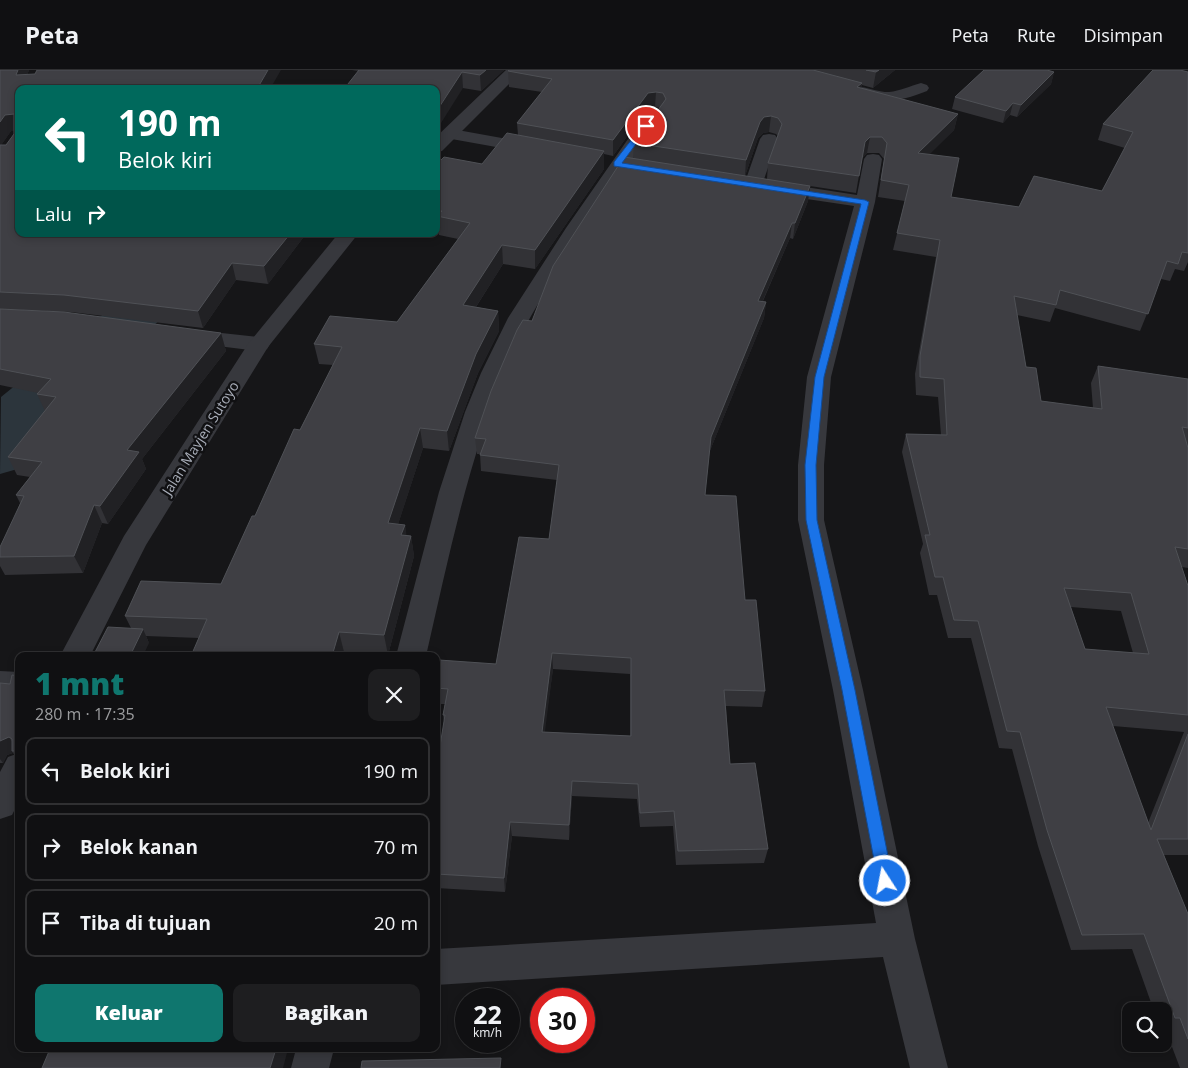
<!DOCTYPE html>
<html lang="id">
<head>
<meta charset="utf-8">
<style>
	:root { --surface:#101012; --page:#1e1e20; --text:#f1f3f6; --muted:#9c9d9f; --line:#303032; --accent:#0f766e }
	body { margin:0; font-family:"Open Sans",sans-serif; background:var(--page); color:var(--text); height:100vh; display:flex; flex-direction:column; font-size:19px; white-space:nowrap }
	* { box-sizing:border-box; margin:0 }
	p { font-size:16px; color:var(--muted) }
	.icon { flex:none; width:28px; height:28px; fill:none; stroke:currentColor; stroke-width:2; stroke-linecap:round; stroke-linejoin:round }
	.map { position:relative; flex:1; overflow:hidden }
	.side { position:absolute; left:15px; top:582px; width:425px; height:400px; display:flex; flex-direction:column; background:var(--surface); border-radius:10px; box-shadow:0 2px 8px #0003,0 0 0 1px var(--line) }
	.side>* { flex:none }
	.banner { position:absolute; left:15px; top:15px; width:425px; height:152px; border-radius:10px; box-shadow:0 2px 8px #0003,0 0 0 1px var(--line); background:#00695c; color:#fff; overflow:hidden }
	.buttons { position:absolute; left:1122px; top:932px; display:grid; gap:10px }
	.buttons a { display:grid; place-items:center; width:50px; height:50px; border-radius:10px; background:var(--surface); box-shadow:0 2px 8px #0003,0 0 0 1px var(--line); font-size:25px }
	.speed { position:absolute; left:455px; top:918px; display:flex; gap:10px; font-size:25px; font-weight:700; text-align:center }
	.speed>* { display:grid; place-content:center; width:65px; height:65px; border-radius:50%; background:var(--surface); box-shadow:0 2px 8px #0003,0 0 0 1px var(--line); line-height:1 }
	.speed small { font-size:12px; font-weight:400 }
	.speed .limit { border:8px solid #d22; background:#fff; color:#111 }
	.pin { position:absolute; display:grid; place-items:center; width:42px; height:42px; color:#fff; margin:-21px; border:2px solid #fff; border-radius:50%; box-shadow:0 1px 5px #0007 }
	.me { position:absolute; width:55px; margin:-28px; rotate:349deg; stroke-linejoin:round; filter:drop-shadow(0 0 4px #0008) }
	.turn { display:flex; align-items:center; gap:18px; height:105px; padding:0 20px; font-size:22px }
	.turn .icon { width:65px; height:65px; stroke-width:2.5 }
	.turn b { display:block; font-size:35px; line-height:42px }
	.then { display:flex; align-items:center; height:48px; padding:0 20px; background:#0003; gap:10px; font-size:19px }
	.round { display:grid; place-items:center; flex:none; width:52px; height:52px; border-radius:10px; background:var(--page) }
	.overview { display:flex; align-items:center; justify-content:space-between; height:85px; padding:0 20px }
	h1 { font-size:30px; font-weight:800; line-height:38px; color:var(--accent) }
	.button { display:flex; gap:10px; margin-top:auto; padding:10px 20px }
	.button a { flex:1; height:58px; border-radius:10px; background:var(--accent); color:#fff; font-size:20px; font-weight:800; line-height:58px; text-align:center }
	.button a+a { background:var(--page); color:var(--text) }
	ul { padding:0; list-style:none }
	li { display:flex; align-items:center; gap:15px; height:68px; margin:0 10px 8px; padding:0 10px; border:2px solid var(--line); border-radius:10px }
	li div { flex:1 }
	li b { display:block; font-size:19px }
	li em { font-style:normal }
	header { display:flex; align-items:center; gap:30px; box-sizing:border-box; height:70px; padding:0 25px; background:var(--surface); border-bottom:1px solid var(--line) }
	header strong { font-size:24px }
	nav { display:flex; gap:28px; margin-inline-start:auto; font-size:18px }
	.map>svg:first-child { display:block }
</style>
</head>
<body>
<header>
<strong>Peta</strong>
<nav><a>Peta</a><a>Rute</a><a>Disimpan</a></nav>
</header>
<div class="map">
<svg width="1188" height="998" viewBox="0 0 1188 998">
	<rect width="100%" height="100%" fill="#161618"/>
	<g fill="none" stroke-linecap="round" stroke-linejoin="round">
		<!-- river -->
		<path fill="#2c353c" fill-rule="evenodd" d="M 185,164 L 242,164 L 235,174 L 211,189 L 168,243 L 46,349 L 30,384 L 21,398 L 0,404 L 1,327 L 132,221 L 177,169 Z"/>
		<!-- minor -->
		<path fill="#37383d" fill-rule="evenodd" d="M 921,13 L 927,15 L 929,18 L 927,21 C 897,33 882,33 852,25 L 850,21 L 852,17 C 864,15 876,22 889,22 C 900,21 910,16 921,13 Z
			M 655,39 L 661,40 L 664,44 C 629,94 594,143 562,195 C 548,218 533,240 522,264 C 473,365 451,477 426,586 L 396,586 L 439,422 L 465,342 L 481,303 L 508,248 L 566,158 L 635,59 L 649,40 Z
			M 452,59 L 535,74 L 541,75 L 544,79 L 541,83 L 535,84 L 446,68 L 443,64 L 446,60 Z
			M 769,64 L 775,65 L 778,69 L 762,115 L 760,119 L 753,121 L 746,119 L 744,115 L 760,69 L 763,65 Z
			M 873,84 L 879,85 L 882,89 L 875,132 L 831,307 L 824,395 L 824,450 L 863,620 L 915,869 L 948,998 L 910,998 L 883,887 L 436,915 L 436,879 L 876,853 L 833,620 L 798,450 L 798,395 L 807,307 L 854,136 L 773,124 L 766,122 L 764,118 L 766,114 L 773,112 L 857,125 L 864,89 L 867,85 Z
			M 185,259 L 259,267 L 267,269 L 270,274 L 267,279 L 259,281 L 177,271 L 174,266 L 177,261 Z
			M 0,601 L 19,602 L 19,626 L 0,625 Z
			M 296,979 L 334,979 L 329,998 L 291,998 Z"/>
		<!-- tertiary -->
		<path fill="#37383d" fill-rule="evenodd" d="M 506,0 L 523,0 L 442,81 L 436,82 L 436,67 Z
			M 338,164 L 358,164 L 268,277 L 146,475 L 90,586 L 60,586 L 124,466 L 248,274 Z
			M 19,683 L 19,731 L 12,745 L 0,749 L 0,702 L 8,687 Z"/>
	</g>
	<!-- wall -->
	<path fill="#323236" fill-rule="evenodd" d="M 0,0 L 29,0 L 27,5 L 19,164 L 306,164 L 268,214 L 236,210 L 203,258 L 71,242 L 0,239 ZM 14,60 L 14,64 L 6,75 L 1,75 L 11,61 Z
		M 352,0 L 504,0 L 481,21 Z
		M 509,0 L 895,0 L 873,18 L 862,15 L 861,18 L 958,44 L 954,60 L 929,84 L 951,127 L 1019,137 L 1102,121 L 1125,78 L 1098,70 L 1103,54 L 1188,2 L 1188,192 L 1184,201 L 1175,199 L 1170,211 L 1161,209 L 1140,261 L 1055,238 L 1050,252 L 1017,245 L 1026,297 L 1041,331 L 1093,338 L 1091,313 L 1098,296 L 1188,309 L 1188,498 L 1182,497 L 1188,516 L 1188,785 L 1164,785 L 1188,844 L 1188,998 L 1180,998 L 1166,961 L 1164,961 L 1164,941 L 1154,941 L 1132,879 L 1071,880 L 1038,776 L 1012,679 L 999,678 L 971,568 L 948,568 L 937,525 L 929,525 L 920,483 L 923,474 L 902,382 L 906,364 L 941,365 L 938,327 L 916,325 L 915,304 L 936,187 L 893,180 L 905,131 L 878,127 L 884,89 L 879,83 L 867,83 L 862,88 L 856,123 L 810,116 L 808,131 L 793,169 L 790,168 L 763,231 L 766,232 L 764,248 L 709,383 L 705,425 L 745,530 L 765,621 L 762,637 L 726,636 L 730,694 L 768,779 L 764,793 L 676,795 L 673,756 L 640,757 L 637,729 L 572,726 L 569,770 L 512,766 L 505,822 L 436,818 L 436,701 L 444,652 L 443,645 L 445,634 L 436,634 L 436,604 L 496,594 L 549,469 L 557,410 L 481,401 L 480,384 L 477,384 L 475,368 L 532,251 L 633,89 L 634,73 L 660,38 L 655,37 L 647,39 L 613,86 L 604,84 L 604,99 L 535,199 L 503,194 L 476,237 L 498,241 L 499,261 L 478,303 L 449,381 L 423,378 L 398,454 L 405,455 L 406,465 L 411,466 L 414,486 L 388,585 L 344,582 L 343,586 L 191,586 L 199,568 L 146,566 L 149,573 L 131,558 L 125,546 L 221,514 L 333,295 L 319,294 L 314,274 L 397,252 L 458,169 L 439,165 L 439,159 L 436,159 L 436,95 L 482,94 L 518,65 L 517,53 L 542,22 L 509,17 L 508,1 ZM 769,62 L 776,64 L 778,66 L 768,93 L 767,109 L 745,106 L 758,68 L 763,63 ZM 1071,537 L 1121,541 L 1133,583 L 1085,579 ZM 553,599 L 630,604 L 630,666 L 544,662 ZM 1113,656 L 1184,662 L 1148,753 Z
		M 1054,2 L 1051,14 L 1017,47 L 1010,45 L 1003,53 L 952,39 L 955,27 Z
		M 0,239 L 221,263 L 226,281 L 142,389 L 146,399 L 108,454 L 102,453 L 83,503 L 5,505 L 0,496 L 0,487 L 20,433 L 16,425 L 30,407 L 17,405 L 8,387 L 45,341 L 37,324 L 38,323 L 0,315 Z
		M 19,606 L 19,691 L 13,683 L 7,685 L 3,693 L 0,693 L 0,613 L 10,614 Z"/>
	<!-- shaded-wall -->
	<path fill="#212124" d="M 18,0 L 29,0 L 22,19 L 16,5 Z
		M 268,0 L 281,0 L 270,19 L 257,19 Z
		M 486,0 L 504,0 L 481,21 L 480,5 Z
		M 879,0 L 895,0 L 873,18 L 876,2 Z
		M 462,2 L 463,18 L 436,61 L 436,42 Z
		M 1054,2 L 1051,14 L 1017,47 L 1021,35 Z
		M 862,13 L 860,28 L 857,17 Z
		M 656,22 L 655,37 L 647,39 L 613,86 L 613,70 L 648,23 Z
		M 1013,33 L 1010,45 L 1003,53 L 1006,41 Z
		M 14,44 L 19,60 L 11,61 L 0,77 L 0,52 L 5,45 Z
		M 958,44 L 954,60 L 915,99 L 918,83 Z
		M 771,46 L 769,62 L 763,63 L 758,68 L 745,106 L 746,90 L 760,52 L 764,47 Z
		M 870,67 L 867,83 L 862,88 L 856,123 L 865,72 Z
		M 604,81 L 604,99 L 535,199 L 535,180 Z
		M 810,116 L 808,131 L 793,169 L 795,153 Z
		M 792,153 L 790,168 L 756,246 L 758,231 Z
		M 290,164 L 306,164 L 268,214 L 264,196 Z
		M 502,175 L 503,194 L 465,254 L 463,235 Z
		M 232,193 L 236,210 L 203,258 L 198,241 Z
		M 766,232 L 764,248 L 709,383 L 711,367 Z
		M 498,241 L 499,261 L 478,303 L 449,381 L 447,361 L 476,284 Z
		M 221,263 L 226,281 L 142,389 L 146,399 L 108,454 L 100,436 L 127,380 Z
		M 420,358 L 423,378 L 392,473 L 388,453 Z
		M 94,435 L 102,453 L 83,503 L 74,486 Z
		M 405,455 L 408,475 L 401,465 Z
		M 411,466 L 414,486 L 388,585 L 384,565 Z
		M 143,559 L 149,573 L 143,586 L 130,586 Z
		M 339,562 L 344,582 L 343,586 L 332,586 Z
		M 552,583 L 553,599 L 543,677 L 542,662 Z
		M 9,667 L 18,681 L 12,681 L 13,683 L 7,685 L 3,693 L 0,689 L 0,671 Z
		M 572,711 L 572,726 L 569,770 L 569,755 Z
		M 510,752 L 512,766 L 505,822 L 504,808 Z
		M 276,979 L 288,979 L 283,998 L 270,998 Z"/>
	<!-- building -->
	<path fill="#3f3f44" stroke="#4f5156" fill-rule="evenodd" d="M 0,0 L 18,0 L 16,5 L 35,4 L 37,0 L 268,0 L 257,19 L 19,19 L 19,164 L 290,164 L 264,196 L 232,193 L 198,241 L 64,225 L 0,222 L 0,75 L 6,75 L 14,64 L 14,44 L 5,45 L 0,52 Z
		M 359,0 L 486,0 L 480,5 L 462,2 L 436,42 L 436,19 L 344,19 Z
		M 509,0 L 813,0 L 862,13 L 857,17 L 958,44 L 918,83 L 959,88 L 951,127 L 1019,137 L 1034,106 L 1102,121 L 1133,62 L 1103,54 L 1153,0 L 1180,0 L 1188,2 L 1188,183 L 1182,182 L 1178,194 L 1167,191 L 1148,244 L 1060,220 L 1056,235 L 1014,226 L 1026,297 L 1036,298 L 1041,331 L 1102,339 L 1098,296 L 1188,309 L 1188,358 L 1182,357 L 1188,378 L 1188,479 L 1175,477 L 1188,516 L 1188,645 L 1106,637 L 1151,760 L 1188,664 L 1188,769 L 1157,769 L 1188,844 L 1188,969 L 1180,948 L 1175,948 L 1144,864 L 1082,865 L 1047,760 L 1020,662 L 1007,661 L 978,551 L 954,550 L 943,507 L 935,507 L 925,465 L 930,465 L 906,364 L 947,365 L 944,309 L 920,307 L 920,286 L 940,170 L 897,163 L 909,115 L 881,110 L 887,73 L 882,67 L 870,67 L 865,72 L 859,106 L 768,93 L 782,54 L 778,48 L 771,46 L 764,47 L 760,52 L 746,90 L 634,73 L 666,29 L 663,23 L 656,22 L 648,23 L 613,70 L 517,53 L 552,9 L 508,1 ZM 1064,518 L 1131,523 L 1149,584 L 1085,579 Z
		M 866,0 L 879,0 L 876,2 Z
		M 984,0 L 1047,0 L 1054,2 L 1021,35 L 1013,33 L 1006,41 L 955,27 Z
		M 507,63 L 604,81 L 535,180 L 502,175 L 463,235 L 498,241 L 476,284 L 447,361 L 420,358 L 388,453 L 405,455 L 401,465 L 411,466 L 384,565 L 339,562 L 332,586 L 191,586 L 207,549 L 125,546 L 141,511 L 221,514 L 252,446 L 255,446 L 294,359 L 300,360 L 342,277 L 314,274 L 330,246 L 397,252 L 470,153 L 437,146 L 442,141 L 436,140 L 436,130 L 440,126 L 436,125 L 436,95 L 444,87 L 482,94 Z
		M 624,87 L 810,116 L 795,153 L 792,153 L 758,231 L 766,232 L 711,367 L 705,425 L 736,426 L 745,530 L 756,530 L 765,621 L 724,620 L 730,694 L 755,693 L 768,779 L 678,781 L 674,741 L 640,743 L 638,714 L 572,711 L 569,755 L 510,752 L 504,808 L 436,804 L 436,701 L 445,645 L 443,645 L 448,619 L 436,618 L 436,604 L 439,590 L 496,594 L 519,467 L 549,469 L 559,395 L 480,385 L 486,369 L 475,368 L 491,321 L 517,260 L 523,250 L 532,251 L 553,196 ZM 552,583 L 631,588 L 631,666 L 542,662 Z
		M 0,239 L 64,242 L 221,263 L 127,380 L 139,382 L 100,436 L 94,435 L 74,486 L 0,487 L 0,477 L 24,426 L 16,425 L 42,392 L 8,387 L 56,327 L 37,324 L 51,309 L 0,299 Z
		M 108,557 L 143,559 L 130,586 L 93,586 Z
		M 12,605 L 19,606 L 19,681 L 12,681 L 12,669 L 9,667 L 0,671 L 0,613 L 10,614 Z
		M 50,979 L 276,979 L 270,998 L 42,998 Z
		M 501,988 L 500,998 L 361,998 L 362,991 Z"/>
	<!-- route -->
	<path fill="#1a73e8" stroke="#114b97" d="M 646,54 L 649,56 L 622,93 L 865,130 L 869,132 L 824,307 L 816,395 L 817,450 L 855,620 L 893,811 L 890,816 L 885,818 L 880,816 L 878,811 L 842,620 L 806,450 L 805,395 L 815,307 L 861,134 L 614,96 L 614,92 L 643,55 Z"/>
	<g text-anchor="middle" dominant-baseline="central" stroke-width="5" stroke-linejoin="round" paint-order="stroke">
		<!-- street labels -->
		<g font-size="14" fill="#a8adb8" stroke="#111113">
			<text transform="translate(200 368) rotate(-58)">Jalan Mayjen Sutoyo</text>
		</g>
	</g>
</svg>
<div class="buttons">
<a><svg class="icon" aria-label="search" viewBox="0 0 24 24"><circle cx="10" cy="10" r="6"/><path d="M15 15l6 6"/></svg></a>
</div>
<div class="speed"><div>22<small>km/h</small></div><div class="limit">30</div></div>
<div class="pin" style="left:646px;top:56px;background:#d93025"><svg class="icon" aria-label="arrive" viewBox="0 0 24 24"><path d="M6 21V4h12l-3 4 3 4H6"/></svg></div>
<svg class="me" style="left:885px;top:811px" viewBox="-20 -20 40 40"><circle r="17" fill="#1a73e8" stroke="#fff" stroke-width="3"/><path d="M0-11L8 9 0 5-8 9z" fill="#fff"/></svg>
<div class="banner">
<div class="turn"><svg class="icon" aria-label="left" viewBox="0 0 24 24"><path d="M17 20v-9H6M10 6l-5 5 5 5"/></svg><div><b>190 m</b>Belok kiri</div></div>
<div class="then">Lalu<svg class="icon" aria-label="right" viewBox="0 0 24 24"><path d="M7 20v-9h11M14 6l5 5-5 5"/></svg></div>
</div>
<section class="side">
<div class="overview"><div><h1>1 mnt</h1><p>280 m · 17:35</p></div><a class="round"><svg class="icon" aria-label="close" viewBox="0 0 24 24"><path d="M6 6l12 12M18 6L6 18"/></svg></a></div>
<ul>
<li><svg class="icon" aria-label="left" viewBox="0 0 24 24"><path d="M17 20v-9H6M10 6l-5 5 5 5"/></svg><div><b>Belok kiri</b></div><em>190 m</em></li>
<li><svg class="icon" aria-label="right" viewBox="0 0 24 24"><path d="M7 20v-9h11M14 6l5 5-5 5"/></svg><div><b>Belok kanan</b></div><em>70 m</em></li>
<li><svg class="icon" aria-label="arrive" viewBox="0 0 24 24"><path d="M6 21V4h12l-3 4 3 4H6"/></svg><div><b>Tiba di tujuan</b></div><em>20 m</em></li>
</ul>
<div class="button"><a>Keluar</a><a>Bagikan</a></div>
</section>
</div>
</body>
</html>
